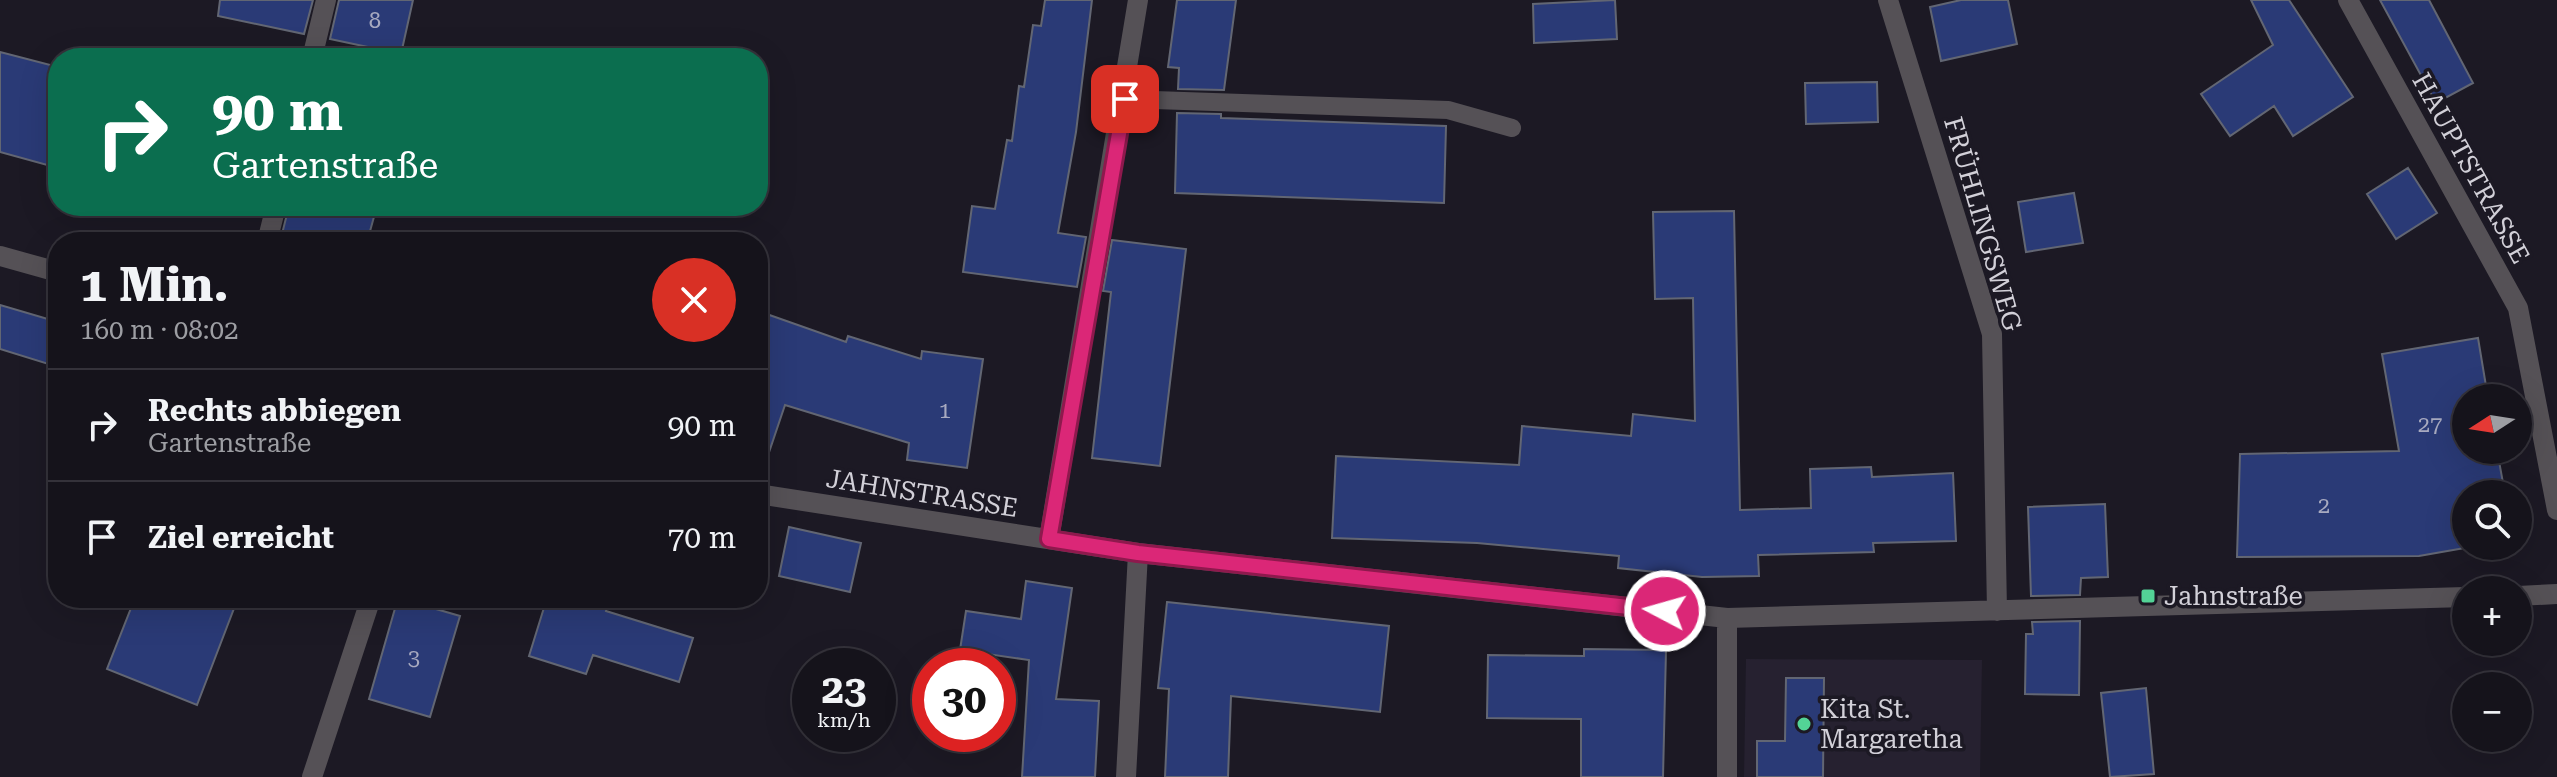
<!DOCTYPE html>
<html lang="de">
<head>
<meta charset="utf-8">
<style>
	:root { --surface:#15131b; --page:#1e1c24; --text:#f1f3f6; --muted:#9d9ea3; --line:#34323a }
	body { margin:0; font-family:"Roboto Serif",serif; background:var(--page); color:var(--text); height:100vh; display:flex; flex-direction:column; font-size:30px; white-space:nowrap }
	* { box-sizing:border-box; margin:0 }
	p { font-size:26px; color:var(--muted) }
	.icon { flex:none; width:44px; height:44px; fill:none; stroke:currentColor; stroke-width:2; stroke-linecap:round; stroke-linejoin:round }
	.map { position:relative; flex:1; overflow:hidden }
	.side { position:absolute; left:48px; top:232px; width:720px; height:376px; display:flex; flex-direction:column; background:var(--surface); border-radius:32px; box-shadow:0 8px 32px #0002,0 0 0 2px var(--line) }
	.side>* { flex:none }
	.banner { position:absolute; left:48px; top:48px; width:720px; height:168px; border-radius:32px; box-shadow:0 8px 32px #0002,0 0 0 2px var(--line); background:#0b6e4f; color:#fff; overflow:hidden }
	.needle { width:52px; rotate:258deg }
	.fabs { position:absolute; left:2452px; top:384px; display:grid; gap:16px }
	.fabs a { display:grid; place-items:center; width:80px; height:80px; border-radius:50%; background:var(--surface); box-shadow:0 8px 32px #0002,0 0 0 2px var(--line); font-size:40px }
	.speed { position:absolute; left:792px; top:648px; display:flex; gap:16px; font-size:40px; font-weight:700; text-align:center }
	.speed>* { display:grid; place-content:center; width:104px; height:104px; border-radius:50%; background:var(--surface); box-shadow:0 8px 32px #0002,0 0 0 2px var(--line); line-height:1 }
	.speed small { font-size:20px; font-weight:400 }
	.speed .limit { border:12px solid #d22; background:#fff; color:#111 }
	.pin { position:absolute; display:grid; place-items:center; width:68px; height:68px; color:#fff; margin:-34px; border-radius:16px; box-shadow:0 4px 12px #0006 }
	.me { position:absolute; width:88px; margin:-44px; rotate:276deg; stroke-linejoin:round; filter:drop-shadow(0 0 6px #0008) }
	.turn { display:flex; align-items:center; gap:28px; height:168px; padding:0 32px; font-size:36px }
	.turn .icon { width:104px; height:104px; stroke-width:2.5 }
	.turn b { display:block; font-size:56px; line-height:68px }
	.round { display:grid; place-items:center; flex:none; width:84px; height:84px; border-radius:42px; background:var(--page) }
	.overview { display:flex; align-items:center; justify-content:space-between; height:136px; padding:0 32px }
	h1 { font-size:48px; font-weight:700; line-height:60px }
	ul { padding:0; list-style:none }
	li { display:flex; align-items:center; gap:24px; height:112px; padding:0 32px; border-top:2px solid var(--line) }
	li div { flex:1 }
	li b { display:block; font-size:30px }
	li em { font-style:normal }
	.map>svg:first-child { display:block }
</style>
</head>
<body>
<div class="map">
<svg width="2557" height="777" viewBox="0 0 2557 777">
	<rect width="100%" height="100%" fill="#1c1924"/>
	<!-- built -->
	<path fill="#262130" d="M 1746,659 L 1982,660 L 1980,777 L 1744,777 Z"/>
	<!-- building -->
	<path fill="#2a3a76" stroke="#626673" stroke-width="2" d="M 220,0 L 313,0 L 304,34 L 218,16 Z
		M 339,0 L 413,0 L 401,54 L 330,39 Z
		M 1045,0 L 1092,0 L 1076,132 L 1058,233 L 1086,237 L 1077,287 L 963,272 L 972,206 L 995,209 L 1007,140 L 1012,141 L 1019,86 L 1024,87 L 1033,25 L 1041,26 Z
		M 1177,0 L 1236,0 L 1224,90 L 1178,89 L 1179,68 L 1168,67 Z
		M 1615,0 L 1617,39 L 1534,43 L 1533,4 Z
		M 1961,0 L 2008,0 L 2017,44 L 1941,61 L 1930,7 Z
		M 2251,0 L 2289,0 L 2353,97 L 2293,136 L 2274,106 L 2230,136 L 2201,94 L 2273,45 Z
		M 2380,0 L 2429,0 L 2473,83 L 2436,103 Z
		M 0,52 L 58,67 L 58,168 L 0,152 Z
		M 1877,82 L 1878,122 L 1806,124 L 1805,83 Z
		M 1177,113 L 1221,114 L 1221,118 L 1446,126 L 1444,203 L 1175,193 Z
		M 2408,168 L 2437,213 L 2396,239 L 2367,194 Z
		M 2074,193 L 2083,243 L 2026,252 L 2018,202 Z
		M 289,206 L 377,206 L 367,242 L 280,242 Z
		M 1734,211 L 1740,510 L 1811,508 L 1810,469 L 1871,467 L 1872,477 L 1953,473 L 1956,541 L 1873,543 L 1874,552 L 1758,555 L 1759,576 L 1702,577 L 1618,568 L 1619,556 L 1477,543 L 1332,538 L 1336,456 L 1519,465 L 1522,426 L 1631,436 L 1633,414 L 1695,421 L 1693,298 L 1655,299 L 1653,212 Z
		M 1112,240 L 1186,249 L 1160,466 L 1092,458 L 1111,292 L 1103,291 Z
		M 0,305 L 58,322 L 58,367 L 0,349 Z
		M 758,311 L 846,342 L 848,336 L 921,359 L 922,351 L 983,359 L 967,468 L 907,460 L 909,443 L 785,405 L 764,467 L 758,466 Z
		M 2478,338 L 2488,398 L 2466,398 L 2466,450 L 2497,450 L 2505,494 L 2466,494 L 2466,546 L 2476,546 L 2419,556 L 2237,557 L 2240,454 L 2399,451 L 2382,354 Z
		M 2105,504 L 2108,577 L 2081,578 L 2080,595 L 2031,596 L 2028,507 Z
		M 789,527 L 861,543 L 850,592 L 779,576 Z
		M 1026,581 L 1072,588 L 1056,699 L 1099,701 L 1095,777 L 1022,777 L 1029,660 L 960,650 L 966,611 L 1021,619 Z
		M 135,598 L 238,598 L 197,705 L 107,669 Z
		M 398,598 L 460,616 L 430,717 L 369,699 Z
		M 547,598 L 610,598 L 606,611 L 693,638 L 679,682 L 593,655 L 586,674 L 529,656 Z
		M 1167,602 L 1389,626 L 1380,712 L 1231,696 L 1228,777 L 1165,777 L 1169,689 L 1158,688 Z
		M 2080,621 L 2079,695 L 2025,694 L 2026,634 L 2033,634 L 2032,622 Z
		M 1584,649 L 1666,650 L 1663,777 L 1581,777 L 1581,719 L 1487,718 L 1488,655 L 1584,656 Z
		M 1786,678 L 1824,678 L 1823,777 L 1757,777 L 1757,741 L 1785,741 Z
		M 2146,688 L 2154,774 L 2110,777 L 2101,693 Z"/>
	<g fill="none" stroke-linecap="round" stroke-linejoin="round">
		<!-- service -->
		<path stroke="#555156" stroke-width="18" d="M 1125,99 L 1448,110 L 1512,128"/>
		<!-- minor -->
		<path stroke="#555156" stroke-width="20" d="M 1888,0 L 1992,334 L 1997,611
			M 312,58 L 326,0
			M 267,242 L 276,206
			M 0,256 L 58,272
			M 758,494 L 1138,553 L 1727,618 L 2466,597
			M 1049,539 L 1138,0
			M 2518,596 L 2557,594
			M 1727,618 L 1727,777
			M 312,777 L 371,598
			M 1126,777 L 1138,553"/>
		<!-- tertiary -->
		<path stroke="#555156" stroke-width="20" d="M 2348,0 L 2518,308 L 2557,510"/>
	</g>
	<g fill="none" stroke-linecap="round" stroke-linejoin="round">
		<defs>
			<path id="route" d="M 1125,99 L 1049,539 L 1138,553 L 1665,611"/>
		</defs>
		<!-- route casing -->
		<use href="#route" stroke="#8e194d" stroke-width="20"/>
		<!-- route -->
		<use href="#route" stroke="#db2777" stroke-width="14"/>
	</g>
	<!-- markers -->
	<g fill="#53d396" stroke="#1c1924" stroke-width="3">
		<rect x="2140" y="588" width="16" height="16" rx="4"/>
		<circle cx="1804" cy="724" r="8"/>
	</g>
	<g text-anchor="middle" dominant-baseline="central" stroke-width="7" stroke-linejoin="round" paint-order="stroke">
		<!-- number labels -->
		<g font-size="22" fill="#a8aac0">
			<text x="375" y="20">8</text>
			<text x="945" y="410">1</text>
			<text x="2430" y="424">27</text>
			<text x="2324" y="505">2</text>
			<text x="414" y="657">3</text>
		</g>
		<!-- street labels -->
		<g font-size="26" fill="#d2d0d8" stroke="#1c1924">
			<text transform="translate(2471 168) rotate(61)">HAUPTSTRASSE</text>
			<text transform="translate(1983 224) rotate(74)">FRÜHLINGSWEG</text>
			<text transform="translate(922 493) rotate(9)">JAHNSTRASSE</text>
		</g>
		<!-- poi labels -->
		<g font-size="26" fill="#d2d0d8" stroke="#1c1924" text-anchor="start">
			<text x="2164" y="596">Jahnstraße</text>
			<text x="1820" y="709">Kita St.<tspan x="1820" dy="30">Margaretha</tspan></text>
		</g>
	</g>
</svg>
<div class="fabs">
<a><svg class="needle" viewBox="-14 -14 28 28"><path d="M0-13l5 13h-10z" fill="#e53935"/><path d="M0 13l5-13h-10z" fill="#9d9ea3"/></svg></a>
<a><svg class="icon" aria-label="search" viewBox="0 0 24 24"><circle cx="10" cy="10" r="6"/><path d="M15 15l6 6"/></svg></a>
<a>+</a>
<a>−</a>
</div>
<div class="speed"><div>23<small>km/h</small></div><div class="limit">30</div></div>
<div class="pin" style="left:1125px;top:99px;background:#d93025"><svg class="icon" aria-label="arrive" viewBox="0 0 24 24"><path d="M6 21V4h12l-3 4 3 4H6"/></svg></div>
<svg class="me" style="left:1665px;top:611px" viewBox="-20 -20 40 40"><circle r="17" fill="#db2777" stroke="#fff" stroke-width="3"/><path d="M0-11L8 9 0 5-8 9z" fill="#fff"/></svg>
<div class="banner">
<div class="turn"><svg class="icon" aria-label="right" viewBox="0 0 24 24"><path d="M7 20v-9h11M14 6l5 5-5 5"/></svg><div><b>90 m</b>Gartenstraße</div></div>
</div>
<section class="side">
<div class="overview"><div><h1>1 Min.</h1><p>160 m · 08:02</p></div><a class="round" style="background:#d93025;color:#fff"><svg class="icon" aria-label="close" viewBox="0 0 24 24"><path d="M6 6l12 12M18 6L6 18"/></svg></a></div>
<ul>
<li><svg class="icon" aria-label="right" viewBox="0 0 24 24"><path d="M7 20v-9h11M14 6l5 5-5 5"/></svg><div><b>Rechts abbiegen</b><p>Gartenstraße</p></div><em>90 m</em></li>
<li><svg class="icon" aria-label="arrive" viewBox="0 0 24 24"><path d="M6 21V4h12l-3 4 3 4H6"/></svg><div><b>Ziel erreicht</b></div><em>70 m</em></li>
</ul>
</section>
</div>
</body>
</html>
